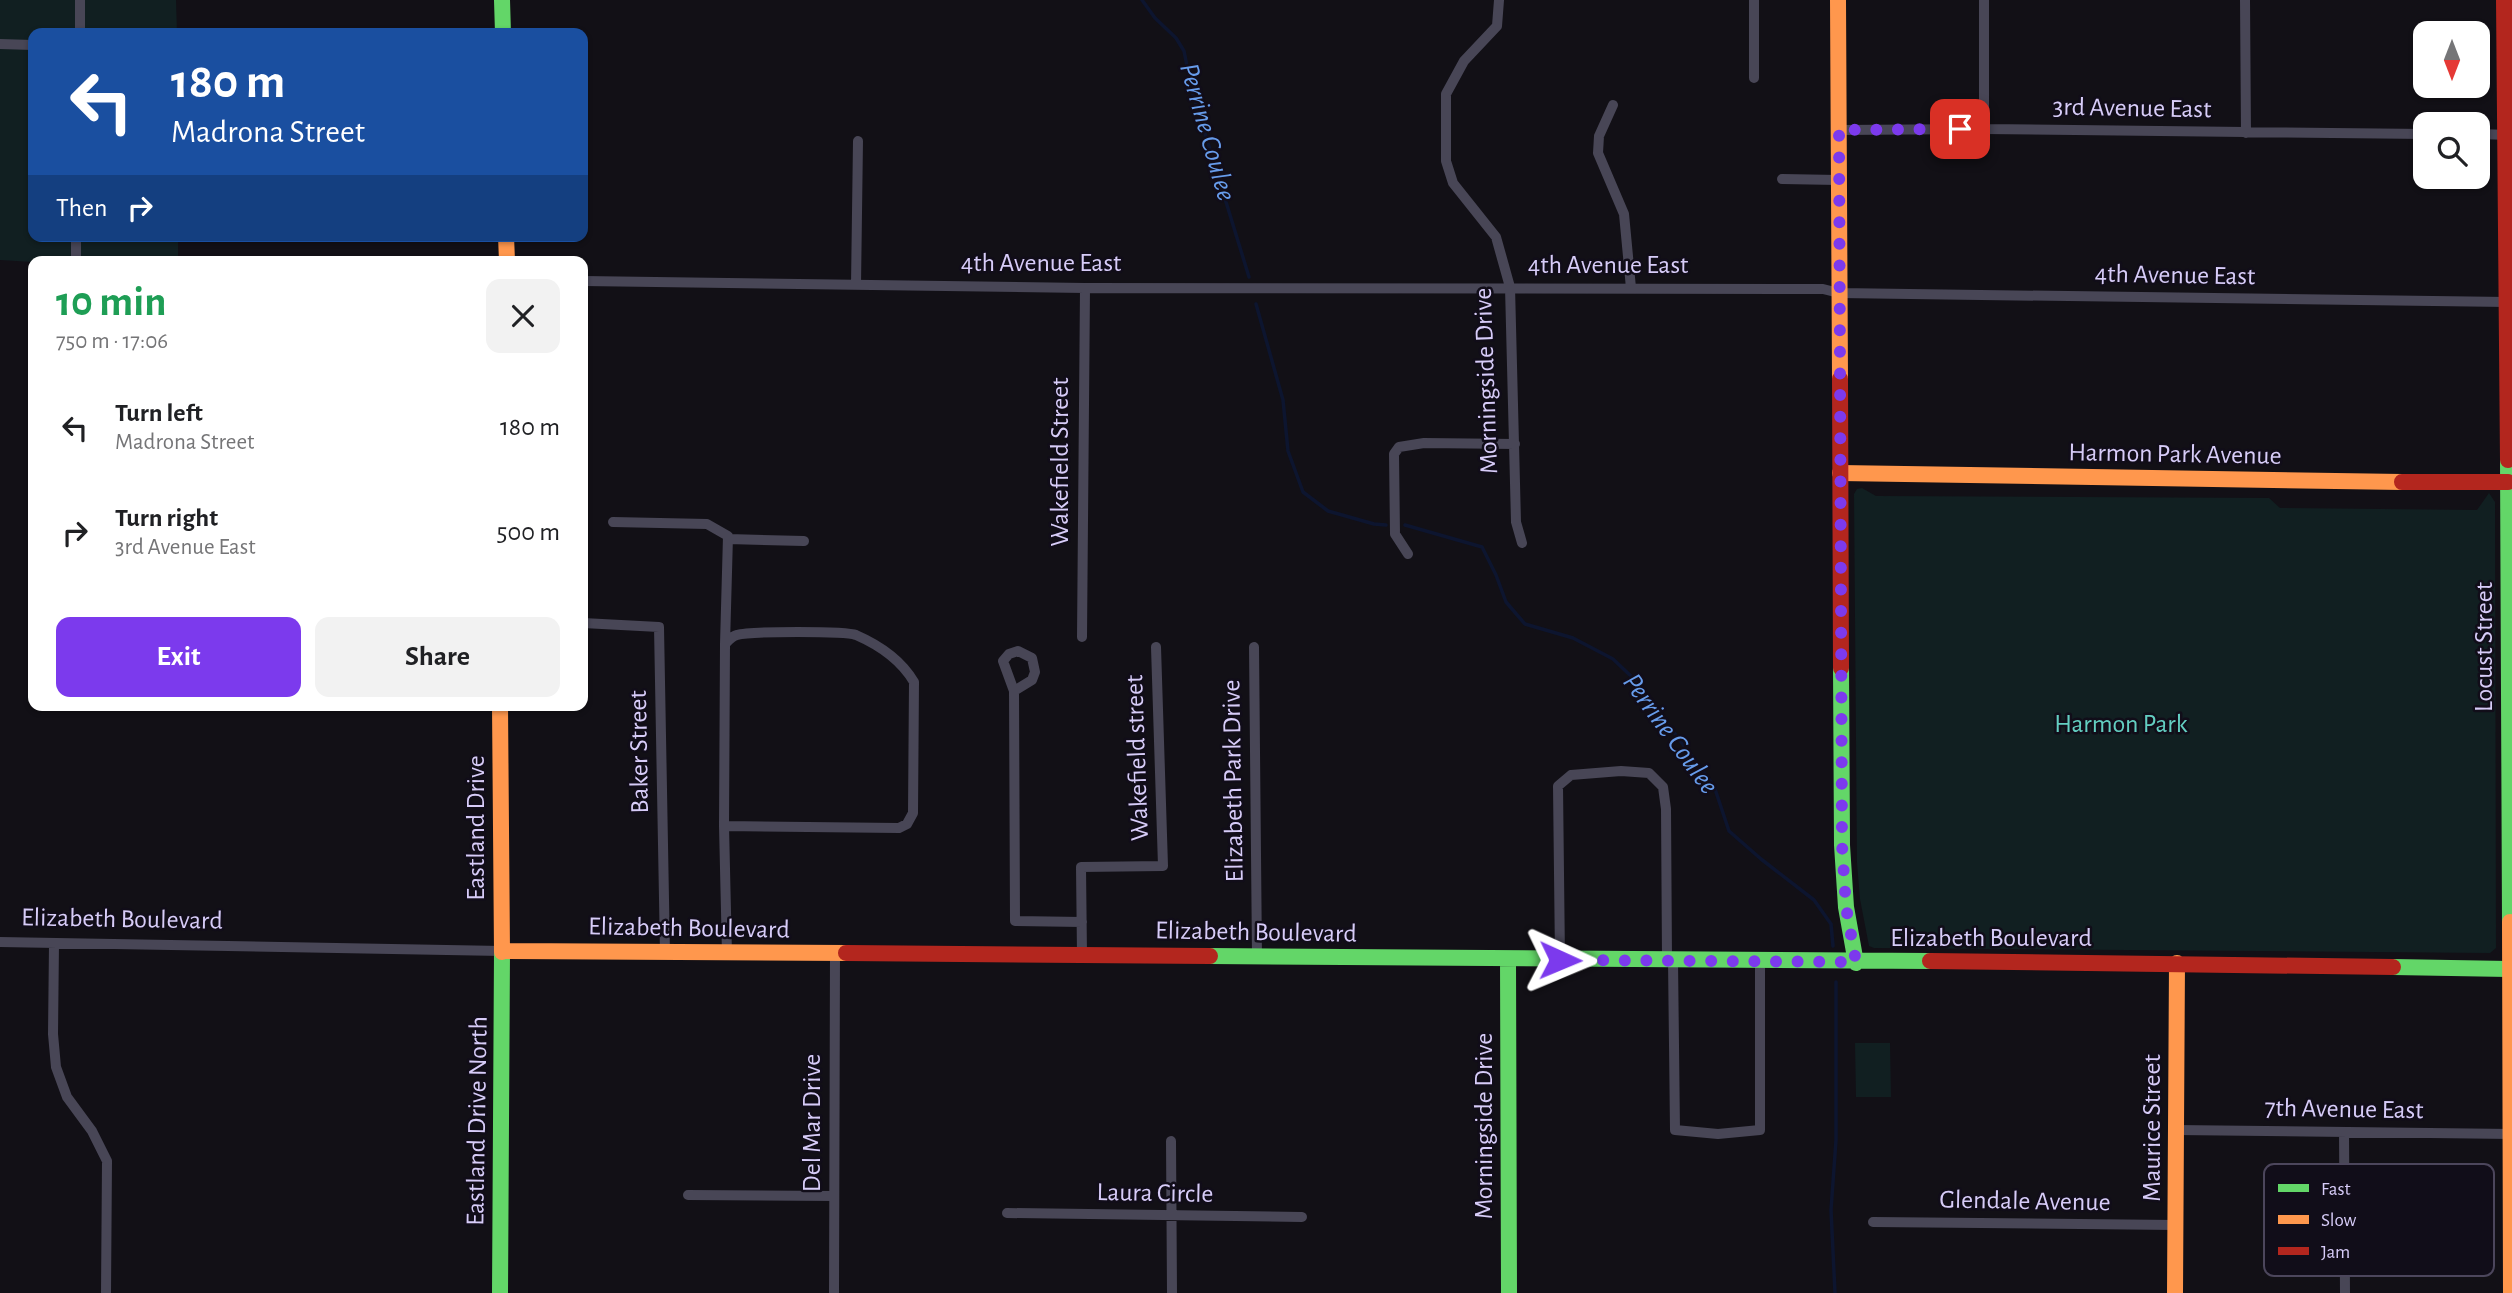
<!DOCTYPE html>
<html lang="en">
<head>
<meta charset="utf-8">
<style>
	:root { --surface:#fff; --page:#f2f2f2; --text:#202124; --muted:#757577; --accent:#7c3aed }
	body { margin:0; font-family:"Alegreya Sans",sans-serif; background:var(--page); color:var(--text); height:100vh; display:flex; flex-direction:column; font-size:26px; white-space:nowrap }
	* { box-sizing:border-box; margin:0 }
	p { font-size:23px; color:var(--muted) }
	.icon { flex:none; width:38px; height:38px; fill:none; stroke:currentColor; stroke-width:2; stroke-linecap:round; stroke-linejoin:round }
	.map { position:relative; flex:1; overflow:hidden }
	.details { position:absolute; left:28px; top:256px; width:560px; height:455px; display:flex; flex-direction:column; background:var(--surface); border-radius:14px; box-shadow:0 2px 5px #0004 }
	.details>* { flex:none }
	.top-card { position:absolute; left:28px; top:28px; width:560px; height:214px; border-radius:14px; box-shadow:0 2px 5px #0004; background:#1a4fa0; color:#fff; overflow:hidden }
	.needle { width:46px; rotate:180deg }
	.buttons { position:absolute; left:2413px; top:21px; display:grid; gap:14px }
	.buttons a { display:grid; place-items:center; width:77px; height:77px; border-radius:14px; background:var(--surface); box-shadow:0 2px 5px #0004; font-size:35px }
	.pin { position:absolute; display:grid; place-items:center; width:60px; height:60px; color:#fff; margin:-30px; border-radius:14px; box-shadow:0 4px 10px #0006 }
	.me { position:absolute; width:77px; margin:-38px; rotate:91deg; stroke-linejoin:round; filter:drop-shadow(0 0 5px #0008) }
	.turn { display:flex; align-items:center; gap:24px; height:147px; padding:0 28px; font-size:32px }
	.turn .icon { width:91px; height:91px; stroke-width:2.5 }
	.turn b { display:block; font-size:49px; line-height:60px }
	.then { display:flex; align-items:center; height:66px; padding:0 28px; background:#0003; gap:14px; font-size:26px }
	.round { display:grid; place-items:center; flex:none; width:74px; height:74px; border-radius:14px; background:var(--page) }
	.overview { display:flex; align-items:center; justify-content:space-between; height:119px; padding:0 28px }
	h1 { font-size:42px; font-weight:600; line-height:52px; color:#1e9e55 }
	.cta { display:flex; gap:14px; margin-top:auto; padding:14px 28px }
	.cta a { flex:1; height:80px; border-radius:14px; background:var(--accent); color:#fff; font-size:28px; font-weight:600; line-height:80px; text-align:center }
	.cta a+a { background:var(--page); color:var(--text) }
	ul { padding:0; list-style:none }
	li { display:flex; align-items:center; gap:21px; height:105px; padding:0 28px }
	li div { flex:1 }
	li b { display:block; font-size:26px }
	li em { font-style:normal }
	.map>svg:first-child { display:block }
</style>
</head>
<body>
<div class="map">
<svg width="2512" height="1293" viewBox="0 0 2512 1293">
	<rect width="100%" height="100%" fill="#121016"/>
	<!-- green -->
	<path fill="#111f21" d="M 0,0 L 176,0 L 177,33 L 33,33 L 33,236 L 178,236 L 178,261 L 33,262 L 0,260 Z
		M 1862,488 L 1876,496 L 2269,498 L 2280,508 L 2477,510 L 2489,493 L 2495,502 L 2496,948 L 2490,953 L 1874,948 L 1869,946 L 1860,899 L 1857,863 L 1854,494 L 1857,489 Z
		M 1855,1043 L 1890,1043 L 1891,1097 L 1856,1097 Z"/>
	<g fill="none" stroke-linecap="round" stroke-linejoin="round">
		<!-- stream -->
		<path stroke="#0d152f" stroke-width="3.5" d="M 1142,0 L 1155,18 L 1176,38 L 1184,51 L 1192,91 L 1249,277
			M 1256,304 L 1283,400 L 1288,451 L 1303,492 L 1328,511 L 1374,524 L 1386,525
			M 1405,525 L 1482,547 L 1496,575 L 1506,602 L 1525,624 L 1573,638 L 1613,659 L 1634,679 L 1714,786 L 1729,831 L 1761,859 L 1814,900 L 1831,924 L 1833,946
			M 1835,1293 L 1831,1210 L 1836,1140 L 1836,982"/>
		<!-- street -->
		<path stroke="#484656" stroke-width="10" d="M 80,0 L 80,33
			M 1499,0 L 1497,26 L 1464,61 L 1446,94 L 1446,161 L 1453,183 L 1496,237 L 1510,287 L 1516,522 L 1522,543
			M 1754,0 L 1754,78
			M 1984,0 L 1984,129
			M 2245,0 L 2246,133
			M 0,44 L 33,45
			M 1613,105 L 1599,136 L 1598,153 L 1624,214 L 1631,288
			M 1839,130 L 1984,129 L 2426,134
			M 2478,134 L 2510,135
			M 1782,179 L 1838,180
			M 76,236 L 76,261
			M 583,281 L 1085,288 L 1823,289 L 1839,293 L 2507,302
			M 856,285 L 858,141
			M 613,522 L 707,524 L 728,536 L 725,644
			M 728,539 L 804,541
			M 1408,554 L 1395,534 L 1394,454 L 1399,447 L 1424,443 L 1515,444
			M 583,623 L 659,627 L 665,953
			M 1082,637 L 1085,288
			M 1254,647 L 1257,957
			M 1014,691 L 1032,680 L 1035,672 L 1032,658 L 1018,651 L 1009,654 L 1003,661 L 1014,691 L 1015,921 L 1082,922
			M 724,826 L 899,828 L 907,824 L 913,813 L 914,682 C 901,660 879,645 856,635 C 846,631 750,631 737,635 C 732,636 728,641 725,644 L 724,826 L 727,954
			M 0,942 L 502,951
			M 54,944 L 53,1034 L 56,1067 L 67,1097 L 92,1131 L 107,1161 L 106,1293
			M 1082,955 L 1081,867 L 1163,866 L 1156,647
			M 1560,960 L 1558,786 L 1571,775 L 1621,771 L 1649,773 L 1663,787 L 1666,809 L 1667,960
			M 1673,960 L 1675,1130 L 1718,1134 L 1760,1130 L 1760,961
			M 2176,1130 L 2512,1134
			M 2344,1132 L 2345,1293
			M 1171,1141 L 1172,1293
			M 688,1195 L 834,1196
			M 1007,1213 L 1302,1217
			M 1873,1222 L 2176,1225
			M 834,1293 L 835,954"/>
		<!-- fast -->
		<path stroke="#63d668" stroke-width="16" d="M 502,0 L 503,33
			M 2508,460 L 2510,922
			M 1841,668 L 1842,845 L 1846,907 L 1856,963
			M 1210,956 L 1930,961
			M 1508,959 L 1509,1293
			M 2393,967 L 2509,969
			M 500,1293 L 502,952"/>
		<!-- slow -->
		<path stroke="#ff974d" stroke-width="16" d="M 1838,0 L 1840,379
			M 506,236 L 507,261
			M 1840,473 L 2402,482
			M 500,705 L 502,952
			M 2510,922 L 2511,1293
			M 502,951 L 846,953
			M 2175,1293 L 2177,963"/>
		<!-- jam -->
		<path stroke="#b3261e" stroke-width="16" d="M 2504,0 L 2508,460
			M 1840,379 L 1841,668
			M 2402,482 L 2508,482
			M 846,953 L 1210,956
			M 1930,961 L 2393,967"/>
	</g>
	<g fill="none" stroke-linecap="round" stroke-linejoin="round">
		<!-- route -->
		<path stroke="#7c3aed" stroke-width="12" stroke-dasharray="0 21.6" d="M 1560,960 L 1856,962 L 1846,907 L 1842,845 L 1839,130 L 1960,129"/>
	</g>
	<g text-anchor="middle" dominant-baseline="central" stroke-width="5" stroke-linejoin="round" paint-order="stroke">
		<!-- street labels -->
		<g font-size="26" fill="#d7ccf8" stroke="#110d19">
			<text transform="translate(2132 108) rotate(1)">3rd Avenue East</text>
			<text x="1041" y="263">4th Avenue East</text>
			<text x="1608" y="265">4th Avenue East</text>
			<text transform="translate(2175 275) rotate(1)">4th Avenue East</text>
			<text transform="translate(1486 381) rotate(-92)">Morningside Drive</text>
			<text transform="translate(2175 454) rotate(1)">Harmon Park Avenue</text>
			<text transform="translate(1060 462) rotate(-90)">Wakefield Street</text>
			<text transform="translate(2484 647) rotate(-90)">Locust Street</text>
			<text transform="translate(639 752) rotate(-91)">Baker Street</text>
			<text transform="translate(1137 758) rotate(-92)">Wakefield street</text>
			<text transform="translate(1233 781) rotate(-91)">Elizabeth Park Drive</text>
			<text transform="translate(476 828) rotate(-90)">Eastland Drive</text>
			<text transform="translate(122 919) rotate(1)">Elizabeth Boulevard</text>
			<text transform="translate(689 928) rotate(1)">Elizabeth Boulevard</text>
			<text transform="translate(1256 932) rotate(1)">Elizabeth Boulevard</text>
			<text x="1991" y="938">Elizabeth Boulevard</text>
			<text transform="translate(2344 1109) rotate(1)">7th Avenue East</text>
			<text transform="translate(477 1121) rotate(-89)">Eastland Drive North</text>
			<text transform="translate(812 1123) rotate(-90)">Del Mar Drive</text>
			<text transform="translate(1484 1126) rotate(-90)">Morningside Drive</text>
			<text transform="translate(2152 1128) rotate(-90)">Maurice Street</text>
			<text transform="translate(1155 1193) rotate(1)">Laura Circle</text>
			<text transform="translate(2025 1201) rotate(1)">Glendale Avenue</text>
		</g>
		<!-- park labels -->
		<g font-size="26" fill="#63cec1" stroke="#110d19">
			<text x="2121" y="724">Harmon Park</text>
		</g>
		<!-- water labels -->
		<g font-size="28" font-style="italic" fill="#679ceb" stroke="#110d19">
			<text transform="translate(1207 132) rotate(74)">Perrine Coulee</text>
			<text transform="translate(1670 734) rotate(54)">Perrine Coulee</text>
		</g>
	</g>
	<!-- legend -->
	<rect x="2264" y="1164" width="230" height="112" rx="10" fill="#110d19" stroke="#4c465c" stroke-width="2"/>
	<rect x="2278" y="1184" width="31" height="8" fill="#63d668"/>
	<rect x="2278" y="1215" width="31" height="9" fill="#ff974d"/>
	<rect x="2278" y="1247" width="31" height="8" fill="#b3261e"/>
	<g font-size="19" fill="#d7ccf8">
		<text x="2321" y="1195">Fast</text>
		<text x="2321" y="1226">Slow</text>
		<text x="2321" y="1258">Jam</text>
	</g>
</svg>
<div class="buttons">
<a><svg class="needle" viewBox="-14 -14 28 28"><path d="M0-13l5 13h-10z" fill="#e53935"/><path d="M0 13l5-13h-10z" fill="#757577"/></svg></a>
<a><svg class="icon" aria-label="search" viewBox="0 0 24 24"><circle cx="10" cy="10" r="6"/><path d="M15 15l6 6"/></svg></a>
</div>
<div class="pin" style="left:1960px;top:129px;background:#d93025"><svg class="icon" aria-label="arrive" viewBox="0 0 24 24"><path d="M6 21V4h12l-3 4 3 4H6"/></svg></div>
<svg class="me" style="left:1560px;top:960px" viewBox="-20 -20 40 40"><path d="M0-17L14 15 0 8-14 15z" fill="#7c3aed" stroke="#fff" stroke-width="4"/></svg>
<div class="top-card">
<div class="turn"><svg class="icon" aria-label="left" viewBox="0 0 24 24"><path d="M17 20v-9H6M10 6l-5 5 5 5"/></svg><div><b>180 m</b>Madrona Street</div></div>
<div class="then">Then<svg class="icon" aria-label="right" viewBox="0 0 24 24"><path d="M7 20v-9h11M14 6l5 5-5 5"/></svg></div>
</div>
<section class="details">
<div class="overview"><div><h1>10 min</h1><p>750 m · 17:06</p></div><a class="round"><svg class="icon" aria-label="close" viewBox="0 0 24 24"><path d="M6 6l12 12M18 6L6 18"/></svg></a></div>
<ul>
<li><svg class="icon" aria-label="left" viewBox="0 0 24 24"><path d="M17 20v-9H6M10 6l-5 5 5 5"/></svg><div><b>Turn left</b><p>Madrona Street</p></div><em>180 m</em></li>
<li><svg class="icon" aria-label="right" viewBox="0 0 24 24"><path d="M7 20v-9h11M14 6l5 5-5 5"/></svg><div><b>Turn right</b><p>3rd Avenue East</p></div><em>500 m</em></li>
</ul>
<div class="cta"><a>Exit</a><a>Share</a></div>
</section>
</div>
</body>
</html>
